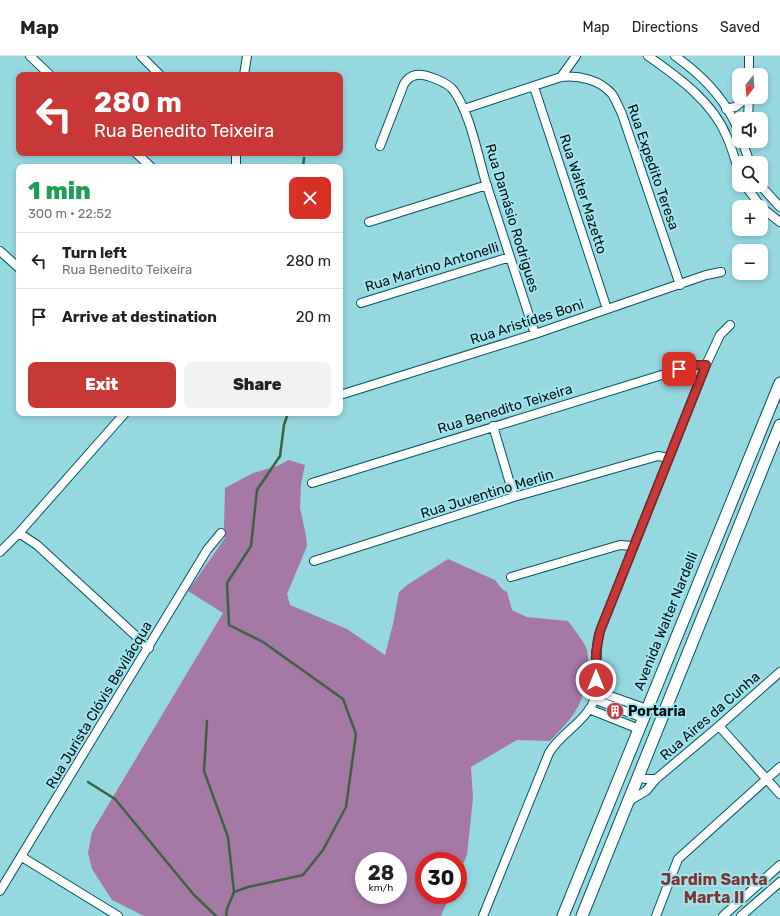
<!DOCTYPE html>
<html lang="en">
<head>
<meta charset="utf-8">
<style>
	:root { --surface:#fff; --page:#f2f2f2; --text:#202124; --muted:#757577; --line:#e0e0e0; --accent:#c73837 }
	body { margin:0; font-family:Rubik,sans-serif; background:var(--page); color:var(--text); height:100vh; display:flex; flex-direction:column; font-size:15px; white-space:nowrap }
	* { box-sizing:border-box; margin:0 }
	p { font-size:13px; color:var(--muted) }
	.icon { flex:none; width:22px; height:22px; fill:none; stroke:currentColor; stroke-width:2; stroke-linecap:round; stroke-linejoin:round }
	.map { position:relative; flex:1; overflow:hidden }
	.drawer { position:absolute; left:16px; top:108px; width:327px; height:252px; display:flex; flex-direction:column; background:var(--surface); border-radius:8px; box-shadow:0 2px 6px #0003 }
	.drawer>* { flex:none }
	.guide { position:absolute; left:16px; top:16px; width:327px; height:84px; border-radius:8px; box-shadow:0 2px 6px #0003; background:#c73837; color:#fff; overflow:hidden }
	.needle { width:26px; rotate:197deg }
	.controls { position:absolute; left:732px; top:12px; display:grid; gap:8px }
	.controls a { display:grid; place-items:center; width:36px; height:36px; border-radius:8px; background:var(--surface); box-shadow:0 2px 6px #0003; font-size:20px }
	.speed { position:absolute; left:355px; top:796px; display:flex; gap:8px; font-size:20px; font-weight:700; text-align:center }
	.speed>* { display:grid; place-content:center; width:52px; height:52px; border-radius:50%; background:var(--surface); box-shadow:0 2px 6px #0003; line-height:1 }
	.speed small { font-size:10px; font-weight:400 }
	.speed .limit { border:6px solid #d22; background:#fff; color:#111 }
	.pin { position:absolute; display:grid; place-items:center; width:34px; height:34px; color:#fff; margin:-17px; border-radius:8px; box-shadow:0 2px 6px #0006 }
	.me { position:absolute; width:44px; margin:-22px; rotate:0deg; stroke-linejoin:round; filter:drop-shadow(0 0 3px #0008) }
	.turn { display:flex; align-items:center; gap:14px; height:84px; padding:0 12px; font-size:18px }
	.turn .icon { width:52px; height:52px; stroke-width:2.5 }
	.turn b { display:block; font-size:28px; line-height:34px }
	.round { display:grid; place-items:center; flex:none; width:42px; height:42px; border-radius:8px; background:var(--page) }
	.summary { display:flex; align-items:center; justify-content:space-between; height:68px; padding:0 12px }
	h1 { font-size:24px; font-weight:800; line-height:30px; color:#1e9e55 }
	.primary-button { display:flex; gap:8px; margin-top:auto; padding:8px 12px }
	.primary-button a { flex:1; height:46px; border-radius:8px; background:var(--accent); color:#fff; font-size:16px; font-weight:800; line-height:46px; text-align:center }
	.primary-button a+a { background:var(--page); color:var(--text) }
	ul { padding:0; list-style:none }
	li { display:flex; align-items:center; gap:12px; height:56px; padding:0 12px; border-top:1px solid var(--line) }
	li div { flex:1 }
	li b { display:block; font-size:15px }
	li em { font-style:normal }
	header { display:flex; align-items:center; gap:24px; box-sizing:border-box; height:56px; padding:0 20px; background:var(--surface); border-bottom:1px solid var(--line) }
	header strong { font-size:19px }
	nav { display:flex; gap:22px; margin-inline-start:auto; font-size:14px }
	.map>svg:first-child { display:block }
</style>
</head>
<body>
<header>
<strong>Map</strong>
<nav><a>Map</a><a>Directions</a><a>Saved</a></nav>
</header>
<div class="map">
<svg width="780" height="860" viewBox="0 0 780 860">
	<rect width="100%" height="100%" fill="#96d8e0"/>
	<!-- forest -->
	<path fill="#a578a6" fill-rule="evenodd" d="M 289,404 L 305,409 L 301,428 L 300,452 L 306,480 L 307,490 L 287,538 L 290,549 L 347,573 L 385,599 L 393,568 L 399,536 L 407,529 L 448,503 L 495,524 L 502,533 L 507,536 L 512,554 L 527,561 L 568,565 C 574,573 581,582 586,591 C 589,598 588,611 587,619 C 583,651 572,662 550,685 L 517,684 L 471,711 L 473,742 L 467,799 L 458,820 L 458,805 L 424,805 L 424,839 L 450,839 L 441,860 L 144,860 L 112,844 L 92,813 L 88,797 L 92,776 L 223,557 L 188,535 L 225,482 L 224,471 L 225,432 L 253,417 L 277,410 ZM 364,805 L 398,805 L 398,839 L 364,839 Z"/>
	<g fill="none" stroke-linecap="round" stroke-linejoin="round">
		<!-- stream -->
		<path stroke="#3c6243" stroke-width="2.5" d="M 303,111 L 304,102
			M 207,665 L 204,715 L 228,781 L 234,836 L 227,853 L 226,860
			M 88,726 L 115,743 L 194,839 L 216,860
			M 234,836 L 248,831 L 303,819 L 323,794 L 346,751 L 356,678 L 343,643 L 263,586 L 229,569 L 227,527 L 251,490 L 257,434 L 280,400 L 284,369 L 288,357"/>
		<defs>
			<path id="street" d="M 30,0 L 50,19
				M 141,0 L 160,19
				M 648,0 C 678,21 713,46 727,81 C 732,92 735,104 739,116
				M 675,0 C 702,19 727,45 739,76
				M 244,19 L 247,0
				M 749,19 L 749,0
				M 561,21 L 576,0
				M 534,31 L 607,253
				M 464,53 L 561,21 C 579,19 600,24 612,38 C 616,44 619,52 622,58 L 680,229
				M 726,53 L 735,51 L 748,41
				M 748,63 L 749,41
				M 742,85 L 750,107
				M 380,90 L 404,28 C 407,23 411,20 416,19 C 425,17 449,27 454,35 C 471,60 477,97 486,127 C 502,177 519,228 535,278
				M 136,97 L 151,111
				M 236,111 L 236,97
				M 745,129 L 762,152 L 780,166
				M 760,129 L 780,151
				M 369,166 L 487,129
				M 0,195 L 19,212
				M 361,247 L 510,201
				M 340,339 L 535,278 L 706,219 L 721,216
				M 493,370 L 514,441
				M 312,427 L 694,309 L 706,309
				M 19,477 L 37,489 L 149,592
				M 0,496 L 19,477 L 125,357
				M 314,505 L 514,441 L 658,400 L 669,402
				M 511,521 L 620,489 L 634,490
				M 596,635 L 647,653
				M 594,643 L 643,662
				M 589,653 L 639,673
				M 719,670 L 780,738
				M 638,720 L 645,723 L 656,723
				M 627,746 L 646,735 L 656,723 L 719,670 L 780,616
				M 22,801 L 118,860
				M 0,835 L 207,494 L 221,477
				M 483,860 L 549,697 C 560,678 582,668 592,649 C 602,627 592,598 600,575 L 706,309 L 720,279 L 730,269
				M 656,860 L 678,803 L 780,711
				M 723,860 L 780,809
				M 741,860 L 780,826"/>
			<path id="secondary" d="M 563,860 L 780,327
				M 582,860 L 780,369"/>
		</defs>
		<!-- street casing -->
		<use href="#street" stroke="#05545b" stroke-width="10"/>
		<!-- secondary casing -->
		<use href="#secondary" stroke="#05545b" stroke-width="13"/>
		<!-- street -->
		<use href="#street" stroke="#fff" stroke-width="8"/>
		<!-- secondary -->
		<use href="#secondary" stroke="#fff" stroke-width="11"/>
	</g>
	<g fill="none" stroke-linecap="round" stroke-linejoin="round">
		<defs>
			<path id="route" d="M 596,624 L 596,596 L 600,575 L 706,309 L 694,309 L 679,313"/>
		</defs>
		<!-- route casing -->
		<use href="#route" stroke="#812424" stroke-width="10"/>
		<!-- route -->
		<use href="#route" stroke="#c73837" stroke-width="7"/>
	</g>
	<!-- icons -->
	<defs>
		<symbol id="building-disc" viewBox="-11 -11 22 22"><circle r="9.5" fill="#c73837" stroke="#a3e5ee"/><path d="M-4-6H4V6H1V3H-1V6H-4ZM-2.5-4.3h1.7v1.8h-1.7ZM.8-4.3h1.7v1.8H.8ZM-2.5-1h1.7V.8h-1.7ZM.8-1h1.7V.8H.8Z" fill="#fff"/></symbol>
	</defs>
	<g fill-rule="evenodd">
		<use href="#building-disc" x="605" y="645" width="20" height="20"/>
	</g>
	<g text-anchor="middle" dominant-baseline="central" stroke-width="4" stroke-linejoin="round" paint-order="stroke">
		<!-- street labels -->
		<g font-size="14" fill="#001013" stroke="#a3e5ee">
			<text transform="translate(653 111) rotate(71)">Rua Expedito Teresa</text>
			<text transform="translate(583 138) rotate(72)">Rua Walter Mazetto</text>
			<text transform="translate(512 162) rotate(73)">Rua Damásio Rodrigues</text>
			<text transform="translate(432 211) rotate(-17)">Rua Martino Antonelli</text>
			<text transform="translate(527 266) rotate(-18)">Rua Aristídes Boni</text>
			<text transform="translate(505 353) rotate(-17)">Rua Benedito Teixeira</text>
			<text transform="translate(487 438) rotate(-17)">Rua Juventino Merlin</text>
			<text transform="translate(666 565) rotate(-68)">Avenida Walter Nardelli</text>
			<text transform="translate(99 649) rotate(-59)">Rua Jurista Clóvis Bevilácqua</text>
			<text transform="translate(710 660) rotate(-41)">Rua Aires da Cunha</text>
		</g>
		<!-- poi labels -->
		<g font-size="14" font-weight="bold" fill="#001013" stroke="#a3e5ee" text-anchor="start">
			<text x="628" y="655">Portaria</text>
		</g>
		<!-- quarter labels -->
		<g font-size="16" font-weight="bold" fill="#7c3531" stroke="#a3e5ee">
			<text x="714" y="823">Jardim Santa<tspan x="714" dy="18">Marta II</tspan></text>
		</g>
	</g>
</svg>
<div class="controls">
<a><svg class="needle" viewBox="-14 -14 28 28"><path d="M0-13l5 13h-10z" fill="#e53935"/><path d="M0 13l5-13h-10z" fill="#757577"/></svg></a>
<a><svg class="icon" aria-label="sound" viewBox="0 0 24 24"><path d="M4 9h4l5-4v14l-5-4H4zM17 9q2 3 0 6"/></svg></a>
<a><svg class="icon" aria-label="search" viewBox="0 0 24 24"><circle cx="10" cy="10" r="6"/><path d="M15 15l6 6"/></svg></a>
<a>+</a>
<a>−</a>
</div>
<div class="speed"><div>28<small>km/h</small></div><div class="limit">30</div></div>
<div class="pin" style="left:679px;top:313px;background:#d93025"><svg class="icon" aria-label="arrive" viewBox="0 0 24 24"><path d="M6 21V4h12l-3 4 3 4H6"/></svg></div>
<svg class="me" style="left:596px;top:624px" viewBox="-20 -20 40 40"><circle r="17" fill="#c73837" stroke="#fff" stroke-width="3"/><path d="M0-11L8 9 0 5-8 9z" fill="#fff"/></svg>
<div class="guide">
<div class="turn"><svg class="icon" aria-label="left" viewBox="0 0 24 24"><path d="M17 20v-9H6M10 6l-5 5 5 5"/></svg><div><b>280 m</b>Rua Benedito Teixeira</div></div>
</div>
<section class="drawer">
<div class="summary"><div><h1>1 min</h1><p>300 m · 22:52</p></div><a class="round" style="background:#d93025;color:#fff"><svg class="icon" aria-label="close" viewBox="0 0 24 24"><path d="M6 6l12 12M18 6L6 18"/></svg></a></div>
<ul>
<li><svg class="icon" aria-label="left" viewBox="0 0 24 24"><path d="M17 20v-9H6M10 6l-5 5 5 5"/></svg><div><b>Turn left</b><p>Rua Benedito Teixeira</p></div><em>280 m</em></li>
<li><svg class="icon" aria-label="arrive" viewBox="0 0 24 24"><path d="M6 21V4h12l-3 4 3 4H6"/></svg><div><b>Arrive at destination</b></div><em>20 m</em></li>
</ul>
<div class="primary-button"><a>Exit</a><a>Share</a></div>
</section>
</div>
</body>
</html>
